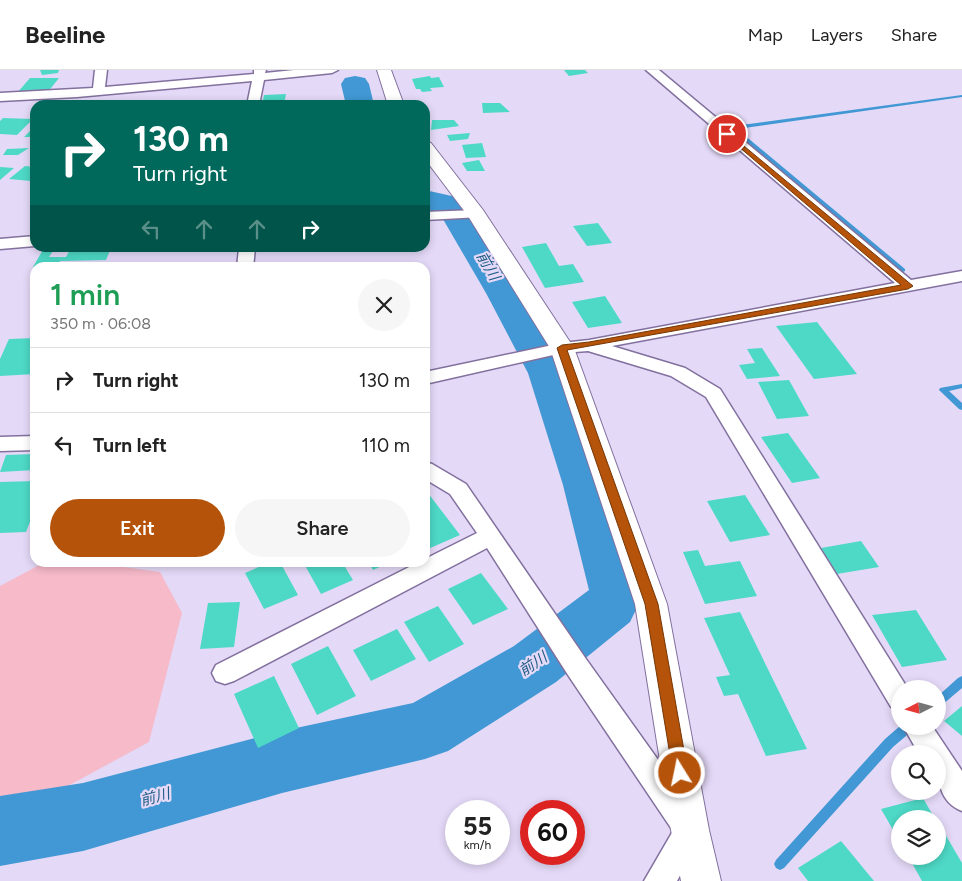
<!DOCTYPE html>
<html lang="en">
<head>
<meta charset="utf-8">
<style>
	:root { --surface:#fff; --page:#f6f6f6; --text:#222; --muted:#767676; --line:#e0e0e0; --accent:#b45309 }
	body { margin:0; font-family:Figtree,"Noto Sans JP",sans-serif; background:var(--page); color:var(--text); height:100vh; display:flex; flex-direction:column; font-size:19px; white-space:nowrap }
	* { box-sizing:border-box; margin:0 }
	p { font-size:16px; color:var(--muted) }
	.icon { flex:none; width:28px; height:28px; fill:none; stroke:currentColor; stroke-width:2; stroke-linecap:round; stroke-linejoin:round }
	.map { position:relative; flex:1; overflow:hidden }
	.details { position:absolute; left:30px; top:192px; width:400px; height:305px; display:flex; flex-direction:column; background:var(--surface); border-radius:15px; box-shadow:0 2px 8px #0003 }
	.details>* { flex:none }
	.banner { position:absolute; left:30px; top:30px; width:400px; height:152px; border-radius:15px; box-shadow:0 2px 8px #0003; background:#00695c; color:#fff; overflow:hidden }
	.needle { width:32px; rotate:264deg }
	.buttons { position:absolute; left:891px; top:610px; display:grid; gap:10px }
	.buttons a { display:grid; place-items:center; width:55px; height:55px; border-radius:50%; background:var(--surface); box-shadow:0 2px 8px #0003; font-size:25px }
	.speed { position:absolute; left:445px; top:730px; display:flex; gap:10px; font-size:25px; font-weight:700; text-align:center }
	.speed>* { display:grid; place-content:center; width:65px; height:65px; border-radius:50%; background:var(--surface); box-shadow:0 2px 8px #0003; line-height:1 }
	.speed small { font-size:12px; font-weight:400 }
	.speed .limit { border:8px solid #d22; background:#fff; color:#111 }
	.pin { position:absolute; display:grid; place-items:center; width:42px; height:42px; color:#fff; margin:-21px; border:2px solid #fff; border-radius:50%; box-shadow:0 1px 5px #0007 }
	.me { position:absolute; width:55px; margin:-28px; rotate:350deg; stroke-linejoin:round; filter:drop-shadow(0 0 4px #0008) }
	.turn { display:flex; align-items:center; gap:18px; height:105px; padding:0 20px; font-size:22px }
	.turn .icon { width:65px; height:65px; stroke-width:2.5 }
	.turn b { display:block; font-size:35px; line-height:42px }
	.lanes { display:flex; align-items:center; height:48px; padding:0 20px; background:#0003; justify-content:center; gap:25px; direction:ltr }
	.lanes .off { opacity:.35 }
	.round { display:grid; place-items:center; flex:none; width:52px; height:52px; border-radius:26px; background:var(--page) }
	.overview { display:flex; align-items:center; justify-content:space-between; height:85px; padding:0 20px }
	h1 { font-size:30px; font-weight:600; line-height:38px; color:#1e9e55 }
	.action { display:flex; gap:10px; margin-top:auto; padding:10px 20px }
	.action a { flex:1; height:58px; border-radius:30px; background:var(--accent); color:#fff; font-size:20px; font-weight:600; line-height:58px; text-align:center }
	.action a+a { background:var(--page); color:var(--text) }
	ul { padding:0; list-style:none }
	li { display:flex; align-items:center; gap:15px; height:65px; padding:0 20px; border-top:1px solid var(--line) }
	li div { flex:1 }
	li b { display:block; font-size:19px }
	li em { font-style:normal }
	header { display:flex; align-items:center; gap:30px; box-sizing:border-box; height:70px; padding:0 25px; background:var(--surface); border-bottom:1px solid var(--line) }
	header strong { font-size:24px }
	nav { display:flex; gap:28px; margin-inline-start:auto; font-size:18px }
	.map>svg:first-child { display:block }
</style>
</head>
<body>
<header>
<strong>Beeline</strong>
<nav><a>Map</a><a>Layers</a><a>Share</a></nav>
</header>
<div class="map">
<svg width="962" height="811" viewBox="0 0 962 811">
	<rect width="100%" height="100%" fill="#e4d9f7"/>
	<!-- green -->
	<path fill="#f6bac9" d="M 45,492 L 96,493 L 160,502 L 182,543 L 149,672 L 40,731 L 0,738 L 0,516 Z"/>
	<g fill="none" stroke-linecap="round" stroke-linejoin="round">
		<!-- stream -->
		<path fill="#4198d4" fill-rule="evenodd" d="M 962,25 L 962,27 L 737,59 L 905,199 L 905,201 L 903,202 L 715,46 L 720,45 L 734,56 Z
			M 962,314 L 962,318 L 949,321 L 962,333 L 962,340 L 959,339 L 939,320 L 940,318 Z
			M 962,606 L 962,618 L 942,635 L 938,637 L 938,626 L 958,608 Z
			M 900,656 L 915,656 L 913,660 L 893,677 L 784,798 L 780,800 L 776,798 L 774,794 L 776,790 L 885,669 Z"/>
		<!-- river -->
		<path fill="#4198d4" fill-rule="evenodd" d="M 355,6 L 365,8 L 369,14 L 374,35 L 346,35 L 341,14 L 345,8 Z
			M 425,120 L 465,129 L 526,223 L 572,303 L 613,415 L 645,521 L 630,552 L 556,612 L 448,681 L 425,689 L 282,723 L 83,781 L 0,796 L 0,726 L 83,713 L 282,661 L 413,633 L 514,576 L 589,520 L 563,415 L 528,303 L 486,223 L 440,144 L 425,140 Z"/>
	</g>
	<!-- building -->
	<path fill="#4ed9c6" d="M 40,0 L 59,0 L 58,3 L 42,5 Z
		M 564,0 L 585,0 L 588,3 L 569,6 Z
		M 430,6 L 431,8 L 439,7 L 444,17 L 430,18 L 432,21 L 422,22 L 420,19 L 416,19 L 412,9 Z
		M 30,8 L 59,8 L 47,23 L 17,23 Z
		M 286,24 L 284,35 L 262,35 L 264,25 Z
		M 482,33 L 500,33 L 510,42 L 483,43 Z
		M 3,48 L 33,49 L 17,65 L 0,64 L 0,51 Z
		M 432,50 L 454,50 L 459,56 L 431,60 Z
		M 35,56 L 35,67 L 24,67 Z
		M 470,63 L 468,69 L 450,71 L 447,65 Z
		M 482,73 L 486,87 L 466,88 L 462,75 Z
		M 29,78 L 18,85 L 3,85 L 7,79 Z
		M 479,90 L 485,101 L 467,101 L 462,93 Z
		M 25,96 L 35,97 L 35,108 L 31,111 L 9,109 Z
		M 0,97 L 14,98 L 0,110 Z
		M 598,153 L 612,173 L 587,176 L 573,156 Z
		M 546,173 L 559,196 L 573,194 L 584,212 L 545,218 L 522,177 Z
		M 44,178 L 55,178 L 49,187 L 66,187 L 71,178 L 111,178 L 106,190 L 60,191 L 57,196 L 33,197 Z
		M 161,178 L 200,178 L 199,180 L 160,181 Z
		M 303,178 L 324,178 L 324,181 L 303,182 Z
		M 605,226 L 622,253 L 588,258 L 572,232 Z
		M 817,252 L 857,304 L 814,309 L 776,256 Z
		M 35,268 L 35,304 L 0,306 L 0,289 L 9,269 Z
		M 762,278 L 780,306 L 747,309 L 739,295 L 755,293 L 747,279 Z
		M 789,310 L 809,346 L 777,349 L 758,312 Z
		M 788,363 L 820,408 L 792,413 L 761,367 Z
		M 35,384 L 35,400 L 0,402 L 6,385 Z
		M 35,411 L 35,439 L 26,462 L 0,463 L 0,412 Z
		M 428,423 L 460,465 L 428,479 L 425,475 L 425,424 Z
		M 745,425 L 770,465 L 730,472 L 707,431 Z
		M 861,471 L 879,497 L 837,504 L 821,478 Z
		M 698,480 L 705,496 L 740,491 L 757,526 L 705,534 L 683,482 Z
		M 270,492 L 280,492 L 298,525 L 264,539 L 245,503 Z
		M 303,492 L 342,492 L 353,510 L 321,524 Z
		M 368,492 L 391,492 L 373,500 Z
		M 481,503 L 508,539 L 473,555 L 448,519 Z
		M 240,532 L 234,577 L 200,579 L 208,533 Z
		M 438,536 L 464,574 L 429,592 L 404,552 Z
		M 916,540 L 947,590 L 902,597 L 872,545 Z
		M 740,542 L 807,679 L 766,686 L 738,624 L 724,626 L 716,607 L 730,605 L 704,548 Z
		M 397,559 L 416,589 L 371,611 L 353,580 Z
		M 328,576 L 356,626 L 317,645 L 291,594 Z
		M 274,606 L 299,658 L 258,678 L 234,624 Z
		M 962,636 L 962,666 L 944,651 Z
		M 923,728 L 935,749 L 900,749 L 900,772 L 881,739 Z
		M 938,752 L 962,793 L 962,811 L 922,811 L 908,786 L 938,786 Z
		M 841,771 L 874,811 L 808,811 L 798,798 Z"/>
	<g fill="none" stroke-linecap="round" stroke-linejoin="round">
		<defs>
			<path id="street" d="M 95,0 L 107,0 L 105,17 L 254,4 L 254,0 L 266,0 L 265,3 L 294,0 L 338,0 L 332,3 L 264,10 L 259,35 L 247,35 L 252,11 L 77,27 L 0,31 L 0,23 L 93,18 Z
				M 646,0 L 659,0 L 911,210 L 962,201 L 962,211 L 612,276 L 685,298 L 720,319 L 908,619 L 900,619 L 900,641 L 891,637 L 706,327 L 671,306 L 588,281 L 562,283 L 425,314 L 425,302 L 562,273 L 589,270 L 895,213 Z
				M 476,140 L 481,141 L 483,144 L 481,147 L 425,150 L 425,142 Z
				M 35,166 L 35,176 L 0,179 L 0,169 Z
				M 239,178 L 255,178 L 253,198 L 237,198 Z
				M 35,366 L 35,380 L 0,381 L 0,367 Z
				M 425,392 L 432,394 L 466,414 L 586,589 L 701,750 L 705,760 L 677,811 L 644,811 L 673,761 L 568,605 L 487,478 L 234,611 L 225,614 L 216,611 L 212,603 L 216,595 L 419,492 L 425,492 L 425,489 L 477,463 L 450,424 L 425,409 Z
				M 903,656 L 932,656 L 962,701 L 962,741 C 937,731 938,707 938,684 L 919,684 Z"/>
			<path id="primary" d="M 377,0 L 391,0 L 404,35 L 388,35 Z
				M 425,72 L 431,73 L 483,140 L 574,278 L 667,534 L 709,760 L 721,811 L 681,811 L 671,760 L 635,534 L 550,278 L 468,146 L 425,89 Z"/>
		</defs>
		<!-- street casing -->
		<use href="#street" stroke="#82709e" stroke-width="3"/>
		<!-- primary casing -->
		<use href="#primary" stroke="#82709e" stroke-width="2"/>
		<!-- street -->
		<use href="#street" fill="#fff" fill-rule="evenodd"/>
		<!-- primary -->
		<use href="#primary" fill="#fff" fill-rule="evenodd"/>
	</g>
	<!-- route -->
	<path fill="#b45309" stroke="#753606" d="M 727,62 L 913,216 L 908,219 L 567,280 L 658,534 L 688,703 L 686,708 L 680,710 L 675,708 L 673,703 L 645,534 L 557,278 L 562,275 L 589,272 L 901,215 L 725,65 L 724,64 Z"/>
	<g text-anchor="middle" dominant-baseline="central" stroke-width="4.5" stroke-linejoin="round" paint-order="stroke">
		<!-- water labels -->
		<g font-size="15" font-style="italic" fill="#1f5c85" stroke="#e4d9f7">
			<text transform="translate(488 196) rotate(60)">前川</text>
			<text transform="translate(533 594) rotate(-34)">前川</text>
			<text transform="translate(155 727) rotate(-15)">前川</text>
		</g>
	</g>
</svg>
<div class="buttons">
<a><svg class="needle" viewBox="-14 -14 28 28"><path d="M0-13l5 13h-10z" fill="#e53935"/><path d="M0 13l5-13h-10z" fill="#767676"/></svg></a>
<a><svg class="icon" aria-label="search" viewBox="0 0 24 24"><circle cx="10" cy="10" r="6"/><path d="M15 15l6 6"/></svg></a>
<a><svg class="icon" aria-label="layers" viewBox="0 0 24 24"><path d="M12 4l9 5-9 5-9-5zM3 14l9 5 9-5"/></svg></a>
</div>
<div class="speed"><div>55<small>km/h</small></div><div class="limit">60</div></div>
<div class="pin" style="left:727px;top:64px;background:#d93025"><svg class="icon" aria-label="arrive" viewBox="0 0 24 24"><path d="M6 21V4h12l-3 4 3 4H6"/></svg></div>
<svg class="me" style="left:680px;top:703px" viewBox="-20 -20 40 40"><circle r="17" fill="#b45309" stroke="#fff" stroke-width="3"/><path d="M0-11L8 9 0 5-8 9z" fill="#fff"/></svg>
<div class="banner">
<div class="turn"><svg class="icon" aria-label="right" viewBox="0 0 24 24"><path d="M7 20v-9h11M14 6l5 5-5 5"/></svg><div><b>130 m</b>Turn right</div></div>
<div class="lanes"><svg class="icon off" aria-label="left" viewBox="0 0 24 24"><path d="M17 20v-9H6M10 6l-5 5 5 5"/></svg><svg class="icon off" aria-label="ahead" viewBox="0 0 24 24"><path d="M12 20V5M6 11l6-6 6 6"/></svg><svg class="icon off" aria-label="ahead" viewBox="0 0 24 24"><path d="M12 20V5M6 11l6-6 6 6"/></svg><svg class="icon" aria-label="right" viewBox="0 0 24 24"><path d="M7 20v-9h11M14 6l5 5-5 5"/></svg></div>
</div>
<section class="details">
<div class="overview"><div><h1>1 min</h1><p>350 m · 06:08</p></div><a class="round"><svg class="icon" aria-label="close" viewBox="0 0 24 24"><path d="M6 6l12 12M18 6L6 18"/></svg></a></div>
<ul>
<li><svg class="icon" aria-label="right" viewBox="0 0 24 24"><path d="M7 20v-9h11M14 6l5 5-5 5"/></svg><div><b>Turn right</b></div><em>130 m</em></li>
<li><svg class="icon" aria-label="left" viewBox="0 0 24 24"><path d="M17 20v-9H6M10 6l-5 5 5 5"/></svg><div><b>Turn left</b></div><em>110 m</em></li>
</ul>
<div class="action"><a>Exit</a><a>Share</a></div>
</section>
</div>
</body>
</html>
